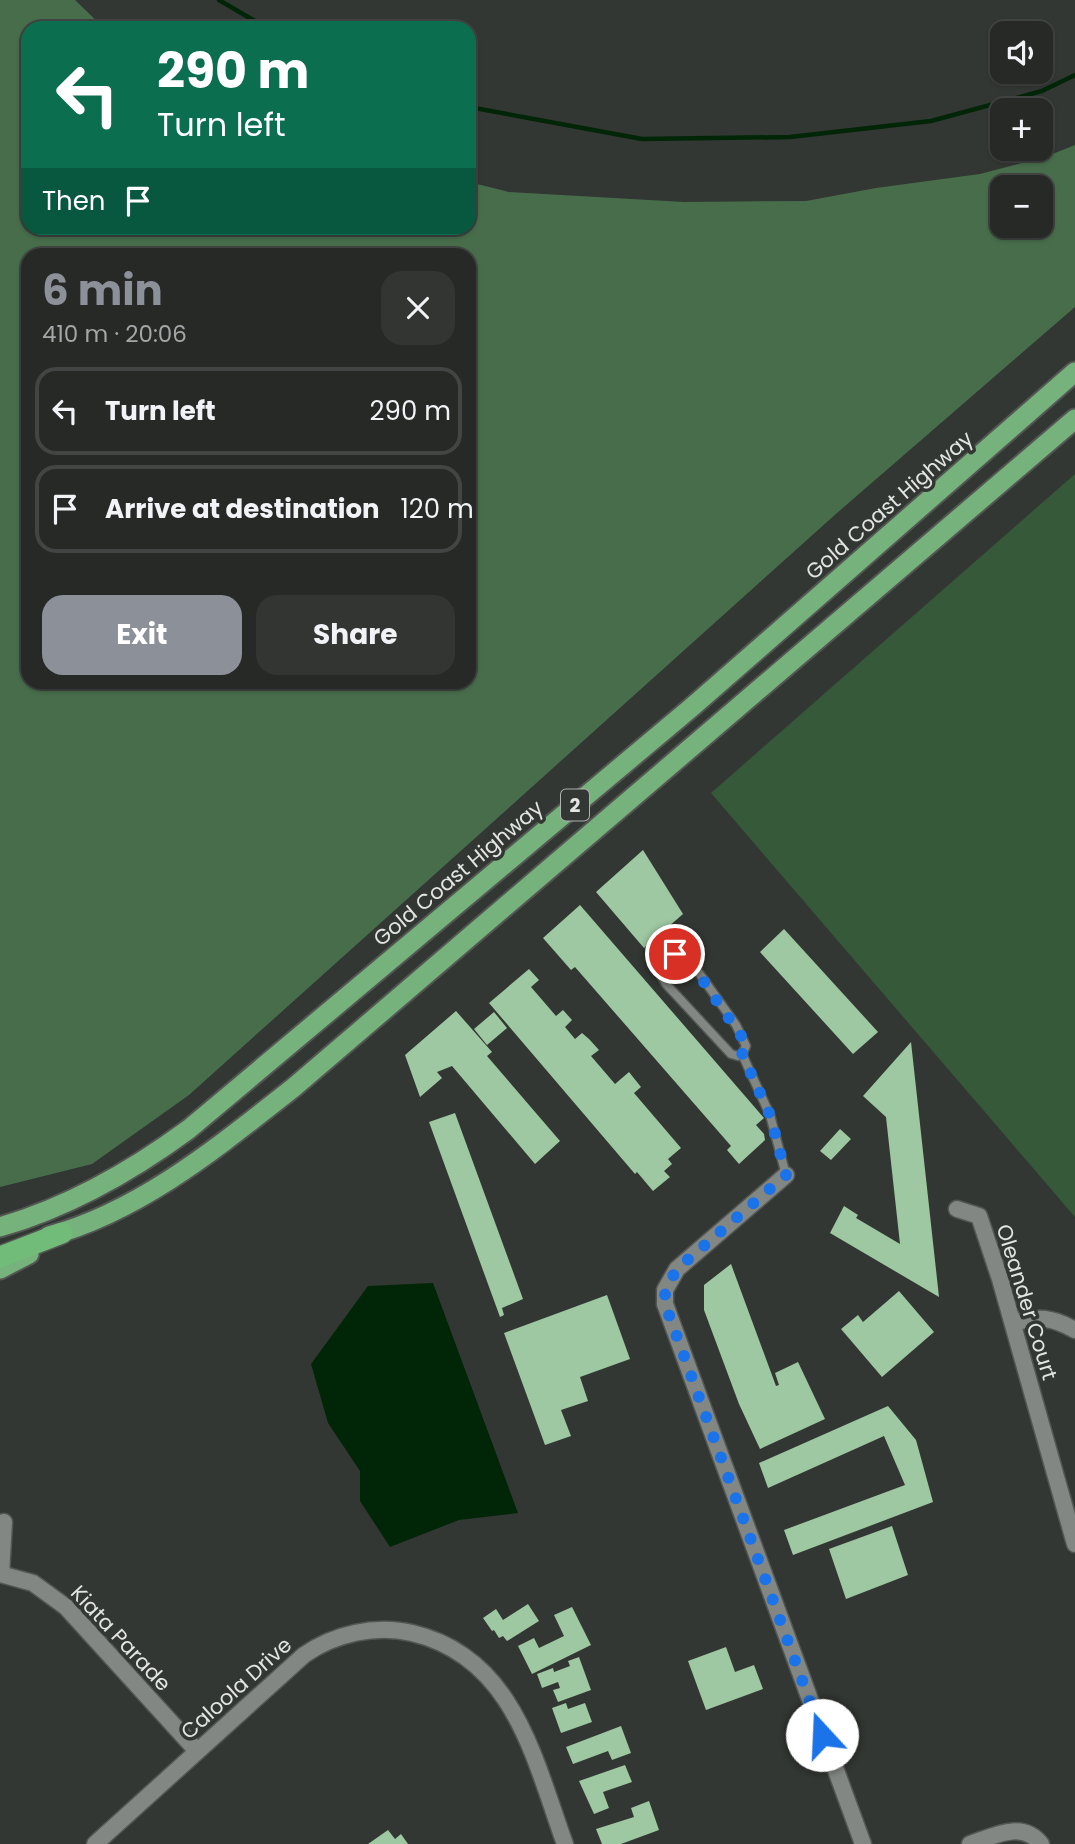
<!DOCTYPE html>
<html lang="en">
<head>
<meta charset="utf-8">
<style>
	:root { --surface:#262926; --page:#323532; --text:#f1f3f6; --muted:#a4a6a7; --line:#424543; --accent:#8c9099 }
	body { margin:0; font-family:Poppins,sans-serif; background:var(--page); color:var(--text); height:100vh; display:flex; flex-direction:column; font-size:26px; white-space:nowrap }
	* { box-sizing:border-box; margin:0 }
	p { font-size:23px; color:var(--muted) }
	.icon { flex:none; width:38px; height:38px; fill:none; stroke:currentColor; stroke-width:2; stroke-linecap:round; stroke-linejoin:round }
	.map { position:relative; flex:1; overflow:hidden }
	.details { position:absolute; left:21px; top:248px; width:455px; height:441px; display:flex; flex-direction:column; background:var(--surface); border-radius:21px; box-shadow:0 2px 5px #0004,0 0 0 2px var(--line) }
	.details>* { flex:none }
	.banner { position:absolute; left:21px; top:21px; width:455px; height:214px; border-radius:21px; box-shadow:0 2px 5px #0004,0 0 0 2px var(--line); background:#0b6e4f; color:#fff; overflow:hidden }
	.buttons { position:absolute; left:990px; top:21px; display:grid; gap:14px }
	.buttons a { display:grid; place-items:center; width:63px; height:63px; border-radius:14px; background:var(--surface); box-shadow:0 2px 5px #0004,0 0 0 2px var(--line); font-size:35px }
	.pin { position:absolute; display:grid; place-items:center; width:60px; height:60px; color:#fff; margin:-30px; border:4px solid #fff; border-radius:50%; box-shadow:0 2px 7px #0007 }
	.me { position:absolute; width:77px; margin:-38px; rotate:340deg; stroke-linejoin:round; filter:drop-shadow(0 0 5px #0008) }
	.turn { display:flex; align-items:center; gap:24px; height:147px; padding:0 21px; font-size:32px }
	.turn .icon { width:91px; height:91px; stroke-width:2.5 }
	.turn b { display:block; font-size:49px; line-height:60px }
	.then { display:flex; align-items:center; height:66px; padding:0 21px; background:#0003; gap:14px; font-size:26px }
	.round { display:grid; place-items:center; flex:none; width:74px; height:74px; border-radius:21px; background:var(--page) }
	.summary { display:flex; align-items:center; justify-content:space-between; height:119px; padding:0 21px }
	h1 { font-size:42px; font-weight:700; line-height:52px; color:var(--accent) }
	.cta { display:flex; gap:14px; margin-top:auto; padding:14px 21px }
	.cta a { flex:1; height:80px; border-radius:21px; background:var(--accent); color:#fff; font-size:28px; font-weight:700; line-height:80px; text-align:center }
	.cta a+a { background:var(--page); color:var(--text) }
	ul { padding:0; list-style:none }
	li { display:flex; align-items:center; gap:21px; height:88px; margin:0 14px 10px; padding:0 7px; border:4px solid var(--line); border-radius:21px }
	li div { flex:1 }
	li b { display:block; font-size:26px }
	li em { font-style:normal }
	.map>svg:first-child { display:block }
</style>
</head>
<body>
<div class="map">
<svg width="1075" height="1844" viewBox="0 0 1075 1844">
	<rect width="100%" height="100%" fill="#333733"/>
	<!-- green -->
	<path fill="#355939" d="M 1075,474 L 1075,1217 L 711,793 Z"/>
	<!-- forest -->
	<path fill="#476d4b" fill-rule="evenodd" d="M 0,0 L 75,0 L 104,28 L 28,28 L 28,228 L 469,228 L 469,182 L 509,192 L 684,202 L 806,201 L 876,188 L 980,174 L 1045,157 L 1075,145 L 1075,307 L 837,513 L 189,1095 L 92,1164 L 0,1187 ZM 1003,187 L 1041,187 L 1041,226 L 1003,226 ZM 28,256 L 469,256 L 469,682 L 28,682 Z"/>
	<!-- water -->
	<path fill="#002607" d="M 433,1283 L 518,1513 L 459,1520 L 390,1547 L 360,1501 L 360,1471 L 328,1423 L 311,1364 L 368,1286 Z"/>
	<g fill="none" stroke-linecap="round" stroke-linejoin="round">
		<!-- stream -->
		<path stroke="#002607" stroke-width="4.5" d="M 219,0 L 267,28
			M 469,107 L 642,139 L 790,137 L 931,121 L 1042,91 L 1075,75"/>
	</g>
	<!-- building -->
	<path fill="#9ec8a1" d="M 643,850 L 683,914 L 644,948 L 596,892 Z
		M 580,905 L 764,1118 L 756,1125 L 764,1134 L 765,1140 L 739,1164 L 727,1150 L 731,1146 L 575,967 L 571,970 L 543,938 Z
		M 784,929 L 878,1032 L 853,1054 L 760,952 Z
		M 529,969 L 539,980 L 531,987 L 556,1016 L 563,1010 L 572,1020 L 565,1027 L 575,1039 L 582,1033 L 589,1039 L 599,1050 L 591,1056 L 615,1084 L 629,1072 L 641,1087 L 634,1093 L 681,1148 L 668,1159 L 672,1164 L 664,1171 L 670,1177 L 653,1191 L 637,1172 L 635,1174 L 489,1003 Z
		M 456,1011 L 492,1052 L 487,1056 L 560,1141 L 535,1164 L 452,1066 L 437,1072 L 442,1078 L 420,1097 L 405,1055 Z
		M 494,1012 L 507,1028 L 487,1045 L 474,1029 Z
		M 911,1042 L 939,1297 L 830,1233 L 844,1206 L 858,1215 L 856,1218 L 900,1244 L 886,1117 L 863,1096 Z
		M 455,1113 L 523,1299 L 502,1308 L 504,1315 L 500,1317 L 429,1122 Z
		M 840,1129 L 851,1139 L 831,1160 L 820,1151 Z
		M 731,1264 L 776,1386 L 779,1385 L 775,1373 L 798,1362 L 825,1419 L 760,1449 L 739,1404 L 704,1310 L 704,1285 Z
		M 899,1291 L 934,1332 L 882,1377 L 841,1329 L 858,1315 L 863,1322 Z
		M 607,1295 L 630,1359 L 580,1377 L 588,1401 L 561,1410 L 571,1436 L 545,1445 L 504,1333 Z
		M 888,1406 L 916,1440 L 933,1502 L 793,1555 L 784,1530 L 905,1485 L 884,1436 L 768,1488 L 759,1463 Z
		M 892,1526 L 908,1575 L 846,1599 L 829,1549 Z
		M 528,1604 L 539,1621 L 507,1641 L 503,1636 L 499,1638 L 494,1630 L 492,1631 L 483,1618 L 496,1609 L 503,1620 Z
		M 572,1607 L 591,1645 L 532,1674 L 518,1646 L 534,1638 L 539,1648 L 564,1636 L 554,1615 Z
		M 726,1647 L 735,1672 L 754,1665 L 763,1689 L 706,1710 L 688,1661 Z
		M 579,1657 L 591,1690 L 558,1702 L 553,1690 L 560,1688 L 558,1682 L 542,1688 L 537,1674 L 553,1668 L 554,1672 L 570,1666 L 568,1661 Z
		M 566,1703 L 568,1709 L 585,1703 L 592,1722 L 561,1733 L 552,1708 Z
		M 621,1726 L 631,1753 L 612,1760 L 608,1751 L 573,1764 L 566,1747 Z
		M 625,1765 L 632,1782 L 603,1792 L 609,1808 L 594,1814 L 579,1781 Z
		M 649,1801 L 659,1830 L 621,1844 L 602,1844 L 596,1829 L 634,1817 L 631,1808 Z
		M 388,1830 L 395,1839 L 401,1834 L 408,1844 L 368,1844 Z"/>
	<g fill="none" stroke-linecap="round" stroke-linejoin="round">
		<defs>
			<path id="service" d="M 742,1054 L 738,1056 L 731,1054 L 666,984 L 657,969 C 662,955 677,950 689,959 L 736,1025 L 746,1046 L 742,1054 L 770,1115 L 786,1175"/>
			<path id="minor" d="M 786,1175 L 677,1269 L 665,1290 L 665,1304 L 863,1844
				M 957,1209 L 979,1216 L 1000,1279 L 1075,1544
				M 1013,1323 C 1038,1316 1052,1317 1075,1330
				M 0,1574 L 33,1583 L 66,1607 L 197,1751
				M 1,1574 L 4,1522
				M 95,1844 L 304,1655 C 334,1634 376,1624 412,1633 C 514,1657 534,1759 565,1844
				M 970,1844 C 994,1836 1022,1820 1041,1844"/>
			<path id="trunk" d="M 0,1227 C 69,1207 132,1171 189,1129 L 692,707 L 1075,372
				M 49,1236 C 141,1211 219,1146 293,1088 L 1075,419
				M 0,1269 L 29,1254"/>
			<path id="motorway" d="M 0,1257 L 62,1233"/>
		</defs>
		<!-- service casing -->
		<use href="#service" stroke="#535653" stroke-width="11"/>
		<!-- minor casing -->
		<use href="#minor" stroke="#535653" stroke-width="19"/>
		<!-- trunk casing -->
		<use href="#trunk" stroke="#535653" stroke-width="23"/>
		<!-- motorway casing -->
		<use href="#motorway" stroke="#535653" stroke-width="24"/>
		<!-- service -->
		<use href="#service" stroke="#838783" stroke-width="8"/>
		<!-- minor -->
		<use href="#minor" stroke="#838783" stroke-width="16"/>
		<!-- trunk -->
		<use href="#trunk" stroke="#76b27c" stroke-width="19"/>
		<!-- motorway -->
		<use href="#motorway" stroke="#72bc7a" stroke-width="21"/>
	</g>
	<g fill="none" stroke-linecap="round" stroke-linejoin="round">
		<!-- route -->
		<path stroke="#1a73e8" stroke-width="12" stroke-dasharray="0 21.6" d="M 675,954 L 682,954 L 688,959 L 746,1043 L 747,1049 L 742,1054 L 770,1115 L 786,1175 L 677,1269 L 665,1290 L 665,1304 L 822,1735"/>
	</g>
	<g text-anchor="middle" dominant-baseline="central" stroke-width="7" stroke-linejoin="round" paint-order="stroke">
		<!-- shield labels -->
		<rect fill="#333733" stroke="#aeb1ae" stroke-width="2" x="561" y="789.5" width="28" height="31" rx="5"/>
		<g font-size="19" font-weight="bold" fill="#e3e5e3">
			<text x="575" y="805">2</text>
		</g>
		<!-- street labels -->
		<g font-size="21" fill="#e3e5e3" stroke="#333733">
			<text transform="translate(889 505) rotate(-41)">Gold Coast Highway</text>
			<text transform="translate(458 873) rotate(-40)">Gold Coast Highway</text>
			<text transform="translate(1027 1302) rotate(73)">Oleander Court</text>
			<text transform="translate(121 1638) rotate(47)">Kiata Parade</text>
			<text transform="translate(236 1688) rotate(-42)">Caloola Drive</text>
		</g>
	</g>
</svg>
<div class="buttons">
<a><svg class="icon" aria-label="sound" viewBox="0 0 24 24"><path d="M4 9h4l5-4v14l-5-4H4zM17 9q2 3 0 6"/></svg></a>
<a>+</a>
<a>−</a>
</div>
<div class="pin" style="left:675px;top:954px;background:#d93025"><svg class="icon" aria-label="arrive" viewBox="0 0 24 24"><path d="M6 21V4h12l-3 4 3 4H6"/></svg></div>
<svg class="me" style="left:822px;top:1735px" viewBox="-20 -20 40 40"><circle r="19" fill="#fff"/><path d="M0-13L10 11 0 6-10 11z" fill="#1a73e8"/></svg>
<div class="banner">
<div class="turn"><svg class="icon" aria-label="left" viewBox="0 0 24 24"><path d="M17 20v-9H6M10 6l-5 5 5 5"/></svg><div><b>290 m</b>Turn left</div></div>
<div class="then">Then<svg class="icon" aria-label="arrive" viewBox="0 0 24 24"><path d="M6 21V4h12l-3 4 3 4H6"/></svg></div>
</div>
<section class="details">
<div class="summary"><div><h1>6 min</h1><p>410 m · 20:06</p></div><a class="round"><svg class="icon" aria-label="close" viewBox="0 0 24 24"><path d="M6 6l12 12M18 6L6 18"/></svg></a></div>
<ul>
<li><svg class="icon" aria-label="left" viewBox="0 0 24 24"><path d="M17 20v-9H6M10 6l-5 5 5 5"/></svg><div><b>Turn left</b></div><em>290 m</em></li>
<li><svg class="icon" aria-label="arrive" viewBox="0 0 24 24"><path d="M6 21V4h12l-3 4 3 4H6"/></svg><div><b>Arrive at destination</b></div><em>120 m</em></li>
</ul>
<div class="cta"><a>Exit</a><a>Share</a></div>
</section>
</div>
</body>
</html>
